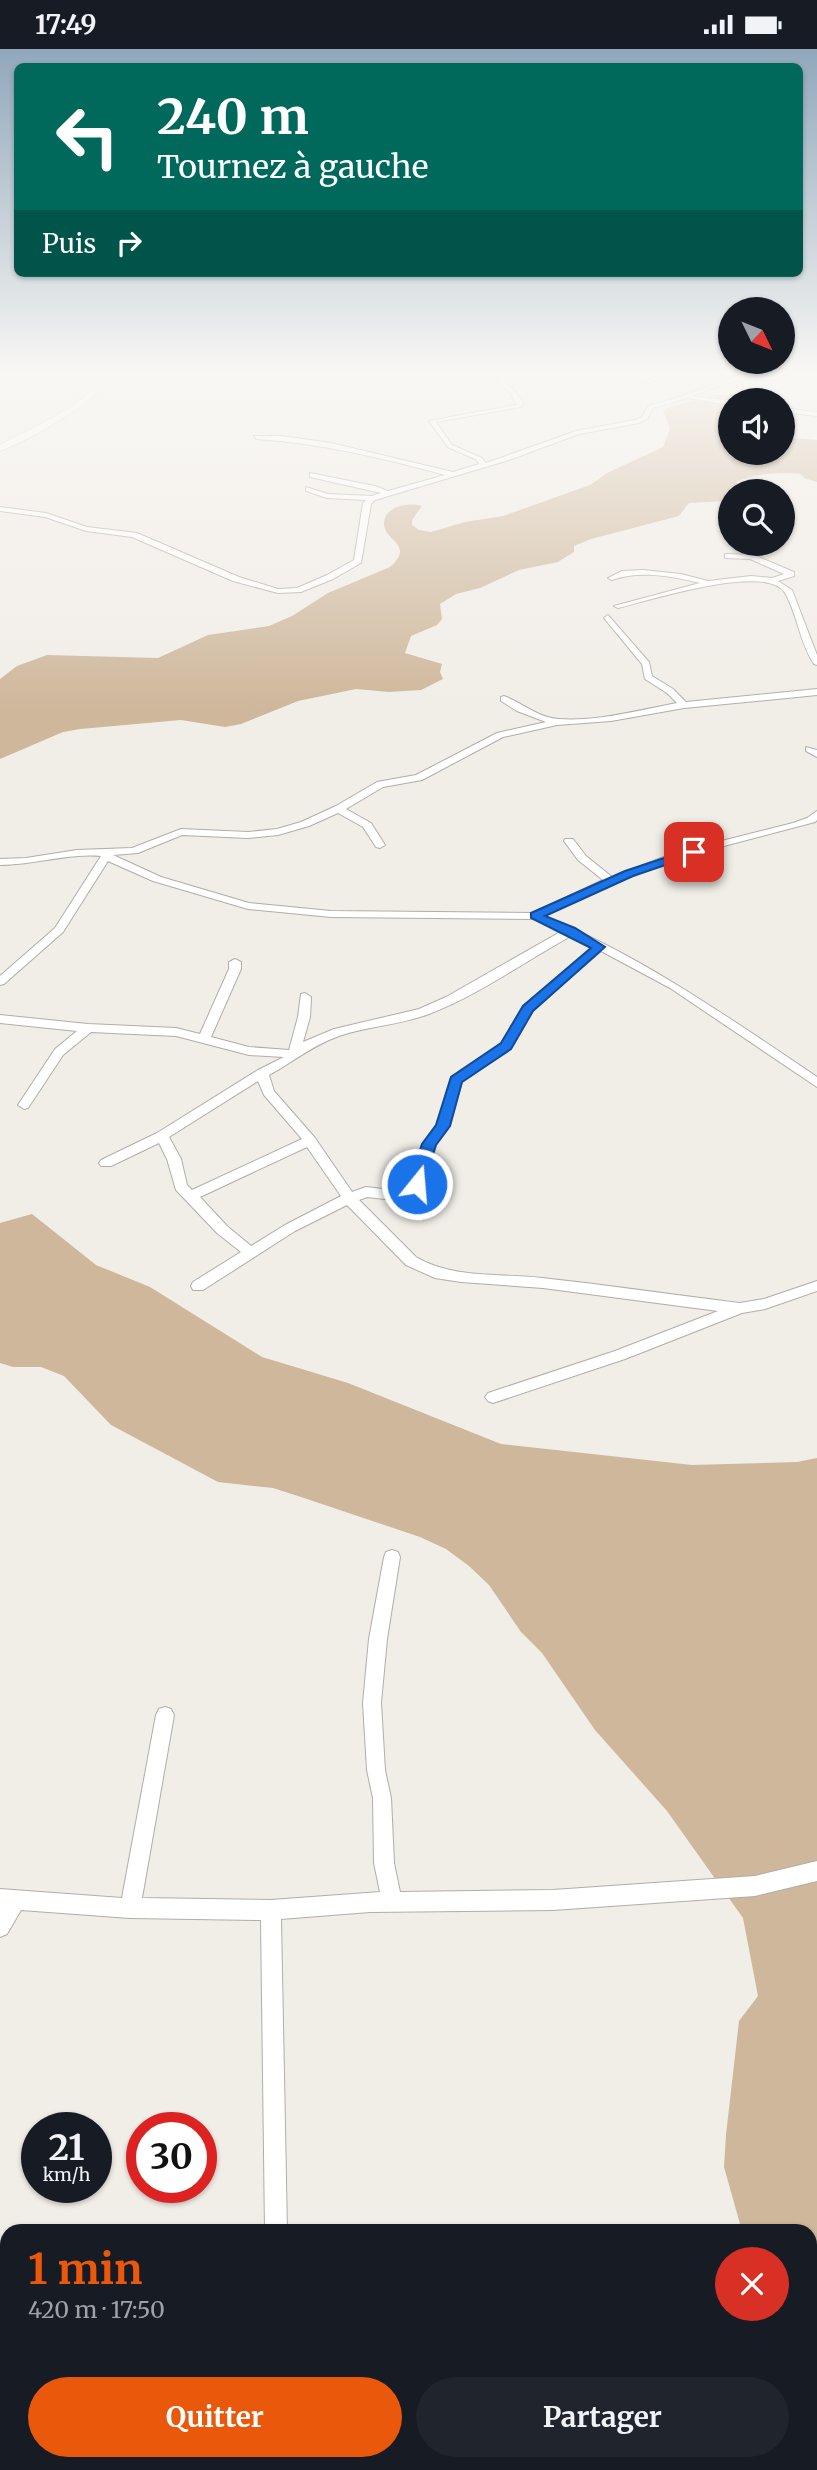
<!DOCTYPE html>
<html lang="fr">
<head>
<meta charset="utf-8">
<style>
	:root { --surface:#171b24; --page:#20242c; --text:#f1f3f6; --muted:#9ea1a6; --accent:#ea580c }
	body { margin:0; font-family:Merriweather,serif; background:var(--page); color:var(--text); height:100vh; display:flex; flex-direction:column; font-size:26px; white-space:nowrap }
	* { box-sizing:border-box; margin:0 }
	p { font-size:23px; color:var(--muted) }
	.icon { flex:none; width:38px; height:38px; fill:none; stroke:currentColor; stroke-width:2; stroke-linecap:round; stroke-linejoin:round }
	.map { position:relative; flex:1; overflow:hidden }
	.side { position:absolute; left:0px; top:2175px; width:817px; height:247px; display:flex; flex-direction:column; background:var(--surface); border-radius:21px 21px 0 0; box-shadow:0 2px 5px #0004 }
	.side>* { flex:none }
	.hud { position:absolute; left:14px; top:14px; width:789px; height:214px; border-radius:10px; box-shadow:0 2px 5px #0004; background:#00695c; color:#fff; overflow:hidden }
	.needle { width:46px; rotate:133deg }
	.fabs { position:absolute; left:718px; top:248px; display:grid; gap:14px }
	.fabs a { display:grid; place-items:center; width:77px; height:77px; border-radius:50%; background:var(--surface); box-shadow:0 2px 5px #0004; font-size:35px }
	.speed { position:absolute; left:21px; top:2063px; display:flex; gap:14px; font-size:35px; font-weight:700; text-align:center }
	.speed>* { display:grid; place-content:center; width:91px; height:91px; border-radius:50%; background:var(--surface); box-shadow:0 2px 5px #0004; line-height:1 }
	.speed small { font-size:18px; font-weight:400 }
	.speed .limit { border:10px solid #d22; background:#fff; color:#111 }
	.pin { position:absolute; display:grid; place-items:center; width:60px; height:60px; color:#fff; margin:-30px; border-radius:14px; box-shadow:0 4px 10px #0006 }
	.me { position:absolute; width:77px; margin:-38px; rotate:17deg; stroke-linejoin:round; filter:drop-shadow(0 0 5px #0008) }
	.turn { display:flex; align-items:center; gap:24px; height:147px; padding:0 28px; font-size:32px }
	.turn .icon { width:91px; height:91px; stroke-width:2.5 }
	.turn b { display:block; font-size:49px; line-height:60px }
	.then { display:flex; align-items:center; height:66px; padding:0 28px; background:#0003; gap:14px; font-size:26px }
	.round { display:grid; place-items:center; flex:none; width:74px; height:74px; border-radius:37px; background:var(--page) }
	.head { display:flex; align-items:center; justify-content:space-between; height:119px; padding:0 28px }
	h1 { font-size:42px; font-weight:700; line-height:52px; color:var(--accent) }
	.cta { display:flex; gap:14px; margin-top:auto; padding:14px 28px }
	.cta a { flex:1; height:80px; border-radius:42px; background:var(--accent); color:#fff; font-size:28px; font-weight:700; line-height:80px; text-align:center }
	.cta a+a { background:var(--page); color:var(--text) }
	.status { display:flex; justify-content:space-between; align-items:center; height:49px; padding:0 35px; background:var(--surface); direction:ltr }
	.status svg { height:19px; fill:currentColor }
	.map>svg:first-child { display:block }
</style>
</head>
<body>
<div class="status"><b>17:49</b><svg viewBox="0 0 49 12"><path d="M0 12V9h3v3zM5 12V6h3v6zM10 12V3h3v9zM15 12V0h3v12zM26 1h20v11H26zM47 4h2v5h-2z"/></svg></div>
<div class="map">
<svg width="817" height="2421" viewBox="0 0 817 2421">
	<rect width="100%" height="100%" fill="#f1ede7"/>
	<!-- green -->
	<path fill="#ceb79b" d="M 748,345 L 774,352 L 730,352 L 730,404 L 782,404 L 782,388 L 817,391 L 817,433 L 804,429 L 801,425 C 781,423 755,424 736,433 L 750,443 L 730,443 L 730,452 L 689,454 L 679,467 L 591,490 L 574,497 L 574,503 L 558,513 L 519,521 L 480,539 L 456,545 L 440,555 L 442,570 L 437,576 L 411,587 L 405,604 L 442,615 L 440,623 L 443,630 L 421,641 L 389,643 L 356,640 L 298,652 L 241,675 L 225,678 L 181,671 L 80,680 L 63,683 L 0,710 L 0,630 L 17,617 L 47,606 L 158,609 L 208,586 L 269,577 L 292,567 L 328,544 L 390,518 C 416,495 383,492 384,474 C 385,457 409,453 422,457 L 412,471 L 412,476 L 419,481 L 431,483 L 465,473 L 503,467 L 590,436 L 607,424 L 663,398 L 670,380 L 663,361 L 669,358 L 715,346 Z
		M 32,1165 L 96,1216 L 150,1238 L 262,1308 L 348,1334 L 501,1395 L 692,1416 L 797,1413 L 817,1409 L 817,2421 L 813,2421 L 810,2407 L 810,2182 L 742,2182 L 724,2118 L 726,2086 L 739,1972 L 758,1947 L 743,1869 L 667,1762 L 595,1681 L 542,1604 L 521,1583 L 489,1536 L 469,1517 L 446,1500 L 420,1488 L 301,1448 L 273,1439 L 218,1433 L 111,1376 L 64,1327 L 41,1318 L 13,1318 L 0,1314 L 0,1174 Z"/>
	<g fill="none" stroke-linecap="round" stroke-linejoin="round">
		<defs>
			<path id="minor" d="M 501,322 L 508,322 L 511,325 L 504,332 L 515,342 L 523,354 L 521,358 L 436,373 L 452,396 L 482,409 L 486,414 L 576,382 L 635,371 L 642,368 L 648,357 L 683,347 L 738,326 L 767,322 L 742,329 L 692,347 L 730,352 L 730,356 L 687,349 L 653,359 L 647,370 L 639,374 L 579,385 L 509,411 L 375,451 L 371,455 L 361,514 L 333,530 L 301,543 L 278,544 L 233,532 L 132,488 L 86,482 L 45,468 L 0,462 L 0,458 L 46,464 L 87,478 L 137,484 L 239,528 L 278,540 L 297,539 L 327,526 L 354,511 L 363,454 L 366,451 L 327,449 L 306,442 L 306,438 L 328,445 L 372,447 L 381,444 L 310,428 L 310,424 L 375,437 L 388,442 L 445,426 C 382,409 321,394 256,390 L 254,387 L 281,387 L 331,394 L 453,423 L 479,415 L 477,411 L 448,398 L 429,372 L 516,356 L 511,344 L 497,332 L 504,325 Z
				M 669,322 L 677,322 L 648,334 L 643,333 Z
				M 723,322 L 731,323 L 683,332 L 680,330 Z
				M 782,359 L 817,363 L 817,367 L 782,363 Z
				M 728,505 L 754,506 L 794,523 L 794,527 L 778,532 L 792,541 L 817,606 L 817,616 L 814,615 C 799,592 798,567 785,544 C 767,513 648,552 618,559 L 614,557 L 700,534 C 671,527 640,521 612,531 L 608,529 L 622,522 L 643,521 L 681,525 L 708,532 L 751,527 L 772,529 L 784,525 L 750,510 L 725,509 L 725,505 Z
				M 608,566 L 649,613 L 652,627 L 673,640 L 686,653 L 817,640 L 817,646 L 684,659 L 611,672 L 557,676 L 503,688 L 422,731 L 383,738 L 346,760 L 371,774 L 385,796 L 380,799 L 376,798 L 363,778 L 338,764 L 309,777 L 278,786 L 248,789 L 182,786 L 138,804 L 113,806 L 161,828 L 249,854 L 331,862 L 533,864 L 603,831 L 578,811 L 564,792 L 565,790 L 573,790 L 586,807 L 612,828 L 674,804 L 793,774 L 807,769 L 817,762 L 817,771 L 815,773 L 682,808 L 604,838 L 544,867 C 643,908 728,968 817,1028 L 817,1038 L 670,939 L 601,902 L 532,962 L 510,1000 L 462,1033 L 449,1077 L 435,1096 L 424,1135 L 408,1150 L 403,1152 L 367,1148 L 359,1151 L 416,1208 C 453,1230 500,1224 542,1229 C 608,1236 674,1246 740,1254 L 764,1250 L 817,1232 L 817,1242 L 765,1260 L 742,1264 L 625,1310 L 493,1354 L 488,1352 L 485,1348 L 488,1344 L 615,1302 L 718,1262 L 543,1239 L 461,1233 L 435,1229 L 406,1216 L 347,1156 L 295,1182 L 203,1241 L 193,1241 L 191,1237 L 193,1233 L 241,1203 L 217,1184 L 176,1141 L 167,1110 L 159,1094 L 111,1117 L 101,1117 L 99,1114 L 101,1111 L 157,1084 L 258,1021 L 284,1008 L 249,1006 L 176,987 L 91,983 L 63,1006 L 28,1059 L 24,1060 L 18,1056 L 55,1000 L 77,982 L 0,974 L 0,966 L 88,975 L 176,979 L 200,985 L 229,920 L 229,913 L 235,910 L 241,913 L 241,920 L 211,988 L 249,998 L 289,1001 L 298,968 L 301,945 L 305,944 L 311,948 L 310,968 L 303,993 L 334,980 L 419,960 L 446,948 L 562,882 L 533,870 L 331,868 L 248,860 L 153,832 L 108,812 L 63,883 L 4,935 L 0,936 L 0,927 L 55,879 L 101,807 C 67,804 34,816 0,816 L 0,810 L 26,809 L 77,801 L 132,799 L 181,780 L 248,783 L 277,780 L 301,773 L 336,757 L 377,733 L 416,726 L 497,684 L 546,673 L 517,662 L 501,652 L 501,648 L 504,647 C 522,654 539,669 559,670 C 596,673 640,661 677,654 L 667,644 L 645,630 L 642,615 L 604,569 ZM 571,887 L 592,898 L 523,957 L 501,995 L 452,1028 L 437,1076 L 423,1095 L 411,1133 L 400,1142 L 366,1138 L 352,1143 L 315,1089 L 274,1042 L 269,1026 C 293,1013 313,996 339,987 C 368,977 400,976 429,965 C 476,947 526,912 571,887 ZM 258,1032 L 264,1046 L 302,1090 L 192,1141 L 187,1136 L 181,1110 L 169,1088 ZM 307,1098 L 341,1147 L 285,1176 L 251,1197 L 227,1177 L 200,1148 Z
				M 806,698 L 817,701 L 817,708 L 806,702 Z
				M 392,1501 L 398,1503 L 400,1508 L 387,1590 L 381,1654 L 385,1721 L 391,1749 L 394,1814 L 400,1843 L 553,1841 L 755,1827 L 817,1812 L 817,1832 L 755,1847 L 553,1861 L 370,1863 L 281,1870 L 287,2182 L 265,2182 L 261,1871 L 130,1869 L 21,1861 L 7,1885 L 0,1888 L 0,1840 L 122,1849 L 156,1666 L 159,1660 L 165,1658 L 171,1660 L 174,1666 L 142,1849 L 271,1851 L 380,1843 L 374,1814 L 373,1749 L 367,1721 L 363,1654 L 369,1590 L 384,1508 L 386,1503 Z
				M 817,2387 L 817,2411 L 810,2414 L 810,2390 Z
				M 297,2415 L 321,2415 L 323,2421 L 299,2421 Z
				M 754,2415 L 784,2415 L 782,2421 L 752,2421 Z"/>
			<path id="tertiary" d="M 108,322 L 116,322 C 99,352 33,390 0,402 L 0,396 C 33,378 89,355 108,322 Z"/>
		</defs>
		<!-- minor casing -->
		<use href="#minor" stroke="#b1ada8" stroke-width="2"/>
		<!-- tertiary casing -->
		<use href="#tertiary" stroke="#b1ada8" stroke-width="1"/>
		<!-- minor -->
		<use href="#minor" fill="#fff" fill-rule="evenodd"/>
		<!-- tertiary -->
		<use href="#tertiary" fill="#fff" fill-rule="evenodd"/>
	</g>
	<!-- sky -->
	<linearGradient id="sky" x2="0" y2="1"><stop stop-color="#90a7bb"/><stop offset="0.49" stop-color="#f9f7f4"/><stop offset="1" stop-color="#f9f7f4" stop-opacity="0"/></linearGradient>
	<rect width="817" height="661" fill="url(#sky)"/>
	<!-- route -->
	<path fill="#1a73e8" stroke="#114b97" stroke-width="2" d="M 694,799 L 699,803 L 698,805 L 633,827 L 545,867 L 575,879 L 605,898 L 533,962 L 511,1000 L 462,1033 L 450,1077 L 436,1096 L 424,1135 L 422,1139 L 411,1139 L 409,1135 L 422,1095 L 436,1076 L 451,1028 L 501,994 L 523,957 L 591,899 L 531,869 L 531,864 L 625,822 Z"/>
</svg>
<div class="fabs">
<a><svg class="needle" viewBox="-14 -14 28 28"><path d="M0-13l5 13h-10z" fill="#e53935"/><path d="M0 13l5-13h-10z" fill="#9ea1a6"/></svg></a>
<a><svg class="icon" aria-label="sound" viewBox="0 0 24 24"><path d="M4 9h4l5-4v14l-5-4H4zM17 9q2 3 0 6"/></svg></a>
<a><svg class="icon" aria-label="search" viewBox="0 0 24 24"><circle cx="10" cy="10" r="6"/><path d="M15 15l6 6"/></svg></a>
</div>
<div class="speed"><div>21<small>km/h</small></div><div class="limit">30</div></div>
<div class="pin" style="left:694px;top:803px;background:#d93025"><svg class="icon" aria-label="arrive" viewBox="0 0 24 24"><path d="M6 21V4h12l-3 4 3 4H6"/></svg></div>
<svg class="me" style="left:417px;top:1135px" viewBox="-20 -20 40 40"><circle r="17" fill="#1a73e8" stroke="#fff" stroke-width="3"/><path d="M0-11L8 9 0 5-8 9z" fill="#fff"/></svg>
<div class="hud">
<div class="turn"><svg class="icon" aria-label="left" viewBox="0 0 24 24"><path d="M17 20v-9H6M10 6l-5 5 5 5"/></svg><div><b>240 m</b>Tournez à gauche</div></div>
<div class="then">Puis<svg class="icon" aria-label="right" viewBox="0 0 24 24"><path d="M7 20v-9h11M14 6l5 5-5 5"/></svg></div>
</div>
<section class="side">
<div class="head"><div><h1>1 min</h1><p>420 m · 17:50</p></div><a class="round" style="background:#d93025;color:#fff"><svg class="icon" aria-label="close" viewBox="0 0 24 24"><path d="M6 6l12 12M18 6L6 18"/></svg></a></div>
<div class="cta"><a>Quitter</a><a>Partager</a></div>
</section>
</div>
</body>
</html>
